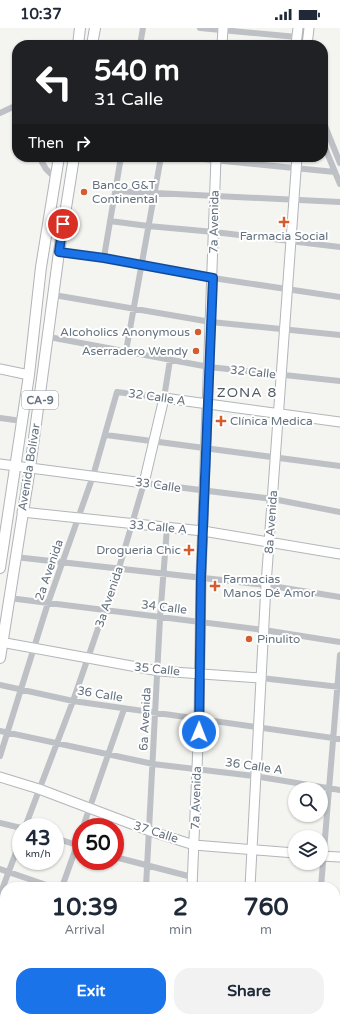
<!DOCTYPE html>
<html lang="en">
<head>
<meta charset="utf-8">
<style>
	:root { --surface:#fff; --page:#f2f2f3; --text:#1f2937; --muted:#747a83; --accent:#1a73e8 }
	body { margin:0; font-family:"Varela Round",sans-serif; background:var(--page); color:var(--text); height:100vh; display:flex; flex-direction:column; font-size:15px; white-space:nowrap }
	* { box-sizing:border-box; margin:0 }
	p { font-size:13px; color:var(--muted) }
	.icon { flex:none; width:22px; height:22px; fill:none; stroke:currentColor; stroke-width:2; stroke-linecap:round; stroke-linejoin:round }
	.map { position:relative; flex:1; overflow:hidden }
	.panel { position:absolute; left:0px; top:854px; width:340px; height:140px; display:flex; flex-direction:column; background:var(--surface); border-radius:16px 16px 0 0; box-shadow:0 1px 3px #0004 }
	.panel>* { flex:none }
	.top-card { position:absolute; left:12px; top:12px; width:316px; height:122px; border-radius:16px; box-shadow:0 1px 3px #0004; background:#202124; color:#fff; overflow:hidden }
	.controls { position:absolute; left:288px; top:754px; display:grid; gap:8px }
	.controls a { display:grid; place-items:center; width:40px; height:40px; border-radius:50%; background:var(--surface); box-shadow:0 1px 3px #0004; font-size:20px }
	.speed { position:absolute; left:12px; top:790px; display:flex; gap:8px; font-size:20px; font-weight:700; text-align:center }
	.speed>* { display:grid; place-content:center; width:52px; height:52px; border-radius:50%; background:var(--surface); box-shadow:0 1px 3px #0004; line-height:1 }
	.speed small { font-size:10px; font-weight:400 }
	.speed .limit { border:6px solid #d22; background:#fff; color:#111 }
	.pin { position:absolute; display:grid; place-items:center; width:34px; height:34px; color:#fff; margin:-17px; border:2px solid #fff; border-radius:50%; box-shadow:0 1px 4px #0007 }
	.me { position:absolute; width:44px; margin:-22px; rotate:1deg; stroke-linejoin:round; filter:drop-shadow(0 0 3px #0008) }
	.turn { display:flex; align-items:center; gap:14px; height:84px; padding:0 16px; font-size:18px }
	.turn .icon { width:52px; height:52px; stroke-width:2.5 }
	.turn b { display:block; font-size:28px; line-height:34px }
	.then { display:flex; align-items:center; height:38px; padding:0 16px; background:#0003; gap:8px; font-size:15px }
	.eta { display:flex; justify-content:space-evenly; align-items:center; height:68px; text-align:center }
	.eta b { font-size:24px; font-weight:700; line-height:28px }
	.button { display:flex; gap:8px; margin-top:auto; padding:8px 16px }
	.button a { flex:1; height:46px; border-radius:16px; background:var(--accent); color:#fff; font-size:16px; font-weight:700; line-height:46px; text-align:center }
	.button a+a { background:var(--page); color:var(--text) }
	.status { display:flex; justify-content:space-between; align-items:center; height:28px; padding:0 20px; background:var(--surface); direction:ltr }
	.status svg { height:11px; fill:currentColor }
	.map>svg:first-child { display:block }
</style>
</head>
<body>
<div class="status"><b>10:37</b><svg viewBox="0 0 49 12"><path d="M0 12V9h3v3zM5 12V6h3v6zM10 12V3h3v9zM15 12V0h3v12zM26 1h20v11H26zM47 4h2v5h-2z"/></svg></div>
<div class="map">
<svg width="340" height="994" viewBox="0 0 340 994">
	<rect width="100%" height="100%" fill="#f4f4f0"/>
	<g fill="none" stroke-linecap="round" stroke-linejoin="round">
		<defs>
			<path id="secondary" d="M 222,17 L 223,0
				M 296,17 L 298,0
				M 307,17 L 309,0
				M 0,341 L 29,347
				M 0,436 L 144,455 L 164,370 L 340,394
				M 22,484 L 203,503 L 340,526
				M 0,614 L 159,643 L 261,650
				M 0,749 L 39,761 L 150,803 L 194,817 L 295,825
				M 321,828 L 340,829
				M 192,859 L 199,692 L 201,549 L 216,129
				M 250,859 L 266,557 L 297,129
				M 186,994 L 186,989
				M 243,994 L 244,989"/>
			<path id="primary" d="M 78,17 L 80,0
				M 92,17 L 95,0
				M 0,540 L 29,347 L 41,239 L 59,129
				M 0,630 L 30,440 L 59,224 L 74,129"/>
		</defs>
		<!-- secondary casing -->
		<use href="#secondary" stroke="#b2b6ba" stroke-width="11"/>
		<!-- primary casing -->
		<use href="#primary" stroke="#b1b4b8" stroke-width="12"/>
		<!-- street -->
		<path stroke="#bdc0c4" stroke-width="6" d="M 200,0 L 297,9
			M 140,17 L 143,0
			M 0,85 L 15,78 L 17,82
			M 323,98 L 325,98 L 340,135
			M 323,115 L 340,156
			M 39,129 L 46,141 L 56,151
			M 184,129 L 335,144
			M 115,163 L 340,174
			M 110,193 L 148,198 L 214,204 L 340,219
			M 59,224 L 104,229 L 213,250 L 340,269
			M 104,229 L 121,129
			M 54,267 L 211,294 L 340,307
			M 49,309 L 209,339 L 340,353
			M 126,323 L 161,129
			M 0,390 L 22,393
			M 106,407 L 340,438
			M 15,529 L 266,557 L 340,569
			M 9,570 L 264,602 L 340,614
			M 261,650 L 340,659
			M 0,657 L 73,673 L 340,711
			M 0,703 L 153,736 L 254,748 L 340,762
			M 0,728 L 48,575 L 93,448 L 117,364 L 164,370 L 170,332
			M 0,795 L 21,800
			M 25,799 L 73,673 L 119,540 L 144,455 L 273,471 L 340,484
			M 83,799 L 124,681
			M 55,810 L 80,818
			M 115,829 L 192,849
			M 0,841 L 52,859
			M 62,859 L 81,806
			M 146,859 L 160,590 L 167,500
			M 321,859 L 340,627
			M 0,867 L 21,811
			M 335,881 L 340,882
			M 0,885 L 5,886
			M 20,994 L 22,989
			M 83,994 L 85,989
			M 133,994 L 134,989
			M 303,994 L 304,989"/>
		<!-- secondary -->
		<use href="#secondary" stroke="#fff" stroke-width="9"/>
		<!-- primary -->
		<use href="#primary" stroke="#fff" stroke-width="10"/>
	</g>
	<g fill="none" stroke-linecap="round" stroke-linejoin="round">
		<defs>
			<path id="route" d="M 63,196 L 59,224 L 104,230 L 213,250 L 201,549 L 199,704"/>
		</defs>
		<!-- route casing -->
		<use href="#route" stroke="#114b97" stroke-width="10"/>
		<!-- route -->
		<use href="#route" stroke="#1a73e8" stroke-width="7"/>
	</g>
	<!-- markers -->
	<g fill="#d45d30" stroke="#fff" stroke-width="1.5">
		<circle cx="84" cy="164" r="4"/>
		<path d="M282 188h4v4h4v4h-4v4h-4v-4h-4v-4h4z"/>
		<circle cx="198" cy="304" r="4"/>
		<circle cx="196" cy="323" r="4"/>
		<path d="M219 387h4v4h4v4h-4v4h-4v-4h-4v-4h4z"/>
		<path d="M187 516h4v4h4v4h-4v4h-4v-4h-4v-4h4z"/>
		<path d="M213 552h4v4h4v4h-4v4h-4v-4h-4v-4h4z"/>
		<circle cx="249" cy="611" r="4"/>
	</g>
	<g text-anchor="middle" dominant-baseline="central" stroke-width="4" stroke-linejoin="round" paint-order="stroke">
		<!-- shield labels -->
		<rect fill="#fff" stroke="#939ca5" stroke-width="1" x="22" y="363" width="36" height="18" rx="3"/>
		<g font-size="11" font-weight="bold" fill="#65727f">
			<text x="40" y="372">CA-9</text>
		</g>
		<!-- poi labels -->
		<g font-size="12" fill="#65727f" stroke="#fff" text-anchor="start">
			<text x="92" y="157">Banco G&amp;T<tspan x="92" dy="14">Continental</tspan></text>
			<text x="284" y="208" text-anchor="middle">Farmacia Social</text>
			<text x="190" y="304" text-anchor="end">Alcoholics Anonymous</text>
			<text x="188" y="323" text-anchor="end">Aserradero Wendy</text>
			<text x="230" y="393">Clínica Medica</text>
			<text x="181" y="522" text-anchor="end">Drogueria Chic</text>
			<text x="223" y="551">Farmacias<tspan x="223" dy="14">Manos Dé Amor</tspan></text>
			<text x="257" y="611">Pinulito</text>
		</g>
		<!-- street labels -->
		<g font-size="12" fill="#65727f" stroke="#fff">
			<text transform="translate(214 194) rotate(-89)">7a Avenida</text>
			<text transform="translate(253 344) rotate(6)">32 Calle</text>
			<text transform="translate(157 369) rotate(8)">32 Calle A</text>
			<text transform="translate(29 439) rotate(-81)">Avenida Bolívar</text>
			<text transform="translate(158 457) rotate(8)">33 Calle</text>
			<text transform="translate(271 494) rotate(-86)">8a Avenida</text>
			<text transform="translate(158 499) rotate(5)">33 Calle A</text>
			<text transform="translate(49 542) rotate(-71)">2a Avenida</text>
			<text transform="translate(109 569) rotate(-71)">3a Avenida</text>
			<text transform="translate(164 579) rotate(7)">34 Calle</text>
			<text transform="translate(157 641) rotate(6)">35 Calle</text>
			<text transform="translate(100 666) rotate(9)">36 Calle</text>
			<text transform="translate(145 691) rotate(-87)">6a Avenida</text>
			<text transform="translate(254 738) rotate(8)">36 Calle A</text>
			<text transform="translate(196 770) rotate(-88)">7a Avenida</text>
			<text transform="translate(156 804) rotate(18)">37 Calle</text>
		</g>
		<!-- quarter labels -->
		<g font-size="14" letter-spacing="1" fill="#525c65" stroke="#fff">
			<text x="247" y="364">ZONA 8</text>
		</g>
	</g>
</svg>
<div class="controls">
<a><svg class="icon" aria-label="search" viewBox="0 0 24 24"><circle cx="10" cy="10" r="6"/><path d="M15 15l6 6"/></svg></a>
<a><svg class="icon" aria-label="layers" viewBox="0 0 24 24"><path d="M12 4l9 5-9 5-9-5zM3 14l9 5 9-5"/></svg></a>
</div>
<div class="speed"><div>43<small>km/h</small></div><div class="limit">50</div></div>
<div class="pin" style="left:63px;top:196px;background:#d93025"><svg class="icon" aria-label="arrive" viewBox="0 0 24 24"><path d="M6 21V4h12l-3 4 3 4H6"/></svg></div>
<svg class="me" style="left:199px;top:704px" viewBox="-20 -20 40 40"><circle r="17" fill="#1a73e8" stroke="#fff" stroke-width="3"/><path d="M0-11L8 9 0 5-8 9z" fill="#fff"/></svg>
<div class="top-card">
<div class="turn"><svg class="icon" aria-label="left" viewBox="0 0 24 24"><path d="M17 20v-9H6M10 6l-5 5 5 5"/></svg><div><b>540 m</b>31 Calle</div></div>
<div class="then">Then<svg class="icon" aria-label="right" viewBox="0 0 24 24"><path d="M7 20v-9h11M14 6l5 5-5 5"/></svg></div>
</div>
<section class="panel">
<div class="eta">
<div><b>10:39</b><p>Arrival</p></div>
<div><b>2</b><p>min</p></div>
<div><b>760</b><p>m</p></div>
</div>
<div class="button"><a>Exit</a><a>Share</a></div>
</section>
</div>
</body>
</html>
